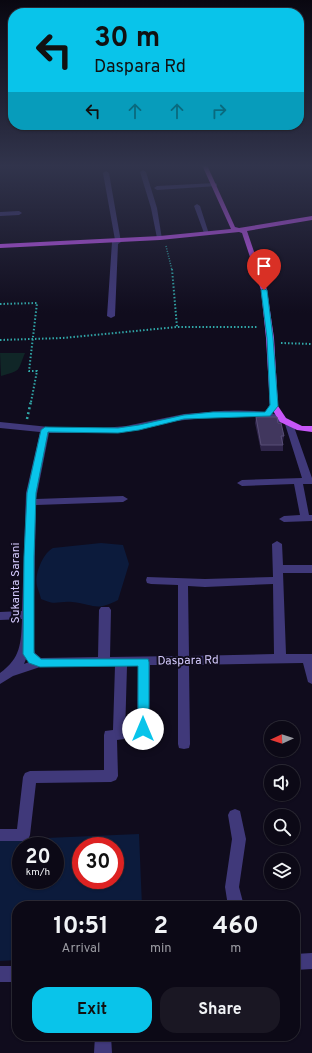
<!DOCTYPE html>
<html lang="en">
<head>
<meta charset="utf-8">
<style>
	:root { --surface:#0c0916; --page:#1a1723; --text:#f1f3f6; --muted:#9a9aa1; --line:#2c2a35; --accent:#09c4ea }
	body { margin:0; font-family:Overpass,sans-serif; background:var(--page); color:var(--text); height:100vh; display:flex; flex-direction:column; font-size:15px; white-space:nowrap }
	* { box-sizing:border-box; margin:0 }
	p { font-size:13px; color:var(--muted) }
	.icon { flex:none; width:22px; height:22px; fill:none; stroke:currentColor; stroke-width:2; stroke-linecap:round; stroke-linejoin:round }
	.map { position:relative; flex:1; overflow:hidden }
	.sheet { position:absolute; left:12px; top:901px; width:288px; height:140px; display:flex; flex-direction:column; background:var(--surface); border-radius:16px; box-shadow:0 1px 3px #0004,0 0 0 1px var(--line) }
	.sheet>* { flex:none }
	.top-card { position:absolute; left:8px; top:8px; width:296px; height:122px; border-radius:16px; box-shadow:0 1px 3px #0004,0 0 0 1px var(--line); background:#09c4ea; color:#111; overflow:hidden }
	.needle { width:26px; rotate:267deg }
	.buttons { position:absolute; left:264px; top:721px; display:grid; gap:8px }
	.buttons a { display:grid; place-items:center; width:36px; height:36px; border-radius:50%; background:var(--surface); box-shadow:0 1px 3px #0004,0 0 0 1px var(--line); font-size:20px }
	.speed { position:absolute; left:12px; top:837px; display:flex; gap:8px; font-size:20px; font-weight:700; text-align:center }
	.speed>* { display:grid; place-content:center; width:52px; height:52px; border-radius:50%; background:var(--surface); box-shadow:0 1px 3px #0004,0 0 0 1px var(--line); line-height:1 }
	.speed small { font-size:10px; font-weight:400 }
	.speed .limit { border:6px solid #d22; background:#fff; color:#111 }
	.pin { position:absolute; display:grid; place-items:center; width:34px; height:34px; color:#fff; margin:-41px -17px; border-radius:50% 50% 50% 0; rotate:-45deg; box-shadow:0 0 4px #0007 }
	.pin .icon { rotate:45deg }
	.me { position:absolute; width:44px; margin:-22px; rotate:0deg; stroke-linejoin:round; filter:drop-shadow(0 0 3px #0008) }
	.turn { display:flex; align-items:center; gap:14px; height:84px; padding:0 20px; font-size:18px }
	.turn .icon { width:52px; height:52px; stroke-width:2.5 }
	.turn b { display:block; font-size:28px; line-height:34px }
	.lanes { display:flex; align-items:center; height:38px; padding:0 20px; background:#0003; justify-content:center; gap:20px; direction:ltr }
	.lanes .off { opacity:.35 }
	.eta { display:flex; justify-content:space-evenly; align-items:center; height:68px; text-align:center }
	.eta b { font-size:24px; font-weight:700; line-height:28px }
	.primary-button { display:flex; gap:8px; margin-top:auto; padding:8px 20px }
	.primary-button a { flex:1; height:46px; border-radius:16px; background:var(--accent); color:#111; font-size:16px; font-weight:700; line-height:46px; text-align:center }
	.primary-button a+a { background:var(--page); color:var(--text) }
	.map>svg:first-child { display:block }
</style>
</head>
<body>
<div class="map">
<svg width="312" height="1053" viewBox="0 0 312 1053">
	<rect width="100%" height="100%" fill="#100c1d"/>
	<!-- green -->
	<path fill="#102627" d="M 0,353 L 25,353 C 17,372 22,370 1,376 Z"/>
	<!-- water -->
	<path fill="#0c1b3c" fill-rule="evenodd" d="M 101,543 L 123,545 L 129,564 L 118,600 C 95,612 94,604 72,602 C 57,601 57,606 41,599 C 40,594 38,590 37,586 C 34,575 43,553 53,548 Z
		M 139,834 L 142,906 L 17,906 L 17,960 L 0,961 L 0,840 ZM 21,846 L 55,846 L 55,880 L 21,880 ZM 81,846 L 115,846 L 115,880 L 81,880 Z"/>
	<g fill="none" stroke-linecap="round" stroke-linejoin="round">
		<!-- path-far2 -->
		<path stroke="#31a9aa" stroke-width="1.5" stroke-dasharray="1 1.5" stroke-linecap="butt" d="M 166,246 L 172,270"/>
		<!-- path-far1 -->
		<path stroke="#31a9aa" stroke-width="2" stroke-dasharray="1.5 2" stroke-linecap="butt" d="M 172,269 L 177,327
			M 0,304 L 37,303 L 29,371 L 37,371 L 31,402
			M 0,340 L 63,338 L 177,327 L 257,327
			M 281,343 L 312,344"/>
		<!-- path -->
		<path stroke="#31a9aa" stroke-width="2.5" stroke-dasharray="2 3" stroke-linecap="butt" d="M 27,419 L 31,401"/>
		<!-- minor -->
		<path fill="#40397a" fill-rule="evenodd" d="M 143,170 L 146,172 L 157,208 L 162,239 L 157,238 L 151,208 L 140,172 Z
			M 106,171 L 109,173 L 121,242 L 118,244 L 115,316 L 111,318 L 107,316 L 112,242 L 115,240 L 103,173 Z
			M 215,183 L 217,184 L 217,186 L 157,190 L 154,188 L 157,186 Z
			M 197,204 L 200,206 L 209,234 L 204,233 L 194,206 Z
			M 0,212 L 19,211 L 22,213 L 19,215 L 0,216 Z
			M 221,411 C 237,410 275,409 287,420 L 283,423 L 259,417 L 221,416 L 176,421 L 118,433 L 49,433 L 36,499 L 123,496 L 128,499 L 123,502 L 36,505 L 33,645 L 35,653 L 41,658 L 98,657 L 99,610 L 101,607 L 109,607 L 111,610 L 110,657 L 178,656 L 178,585 L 151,584 L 147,583 L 146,580 L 147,577 L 205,579 L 273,577 L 272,544 L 277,541 L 282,544 L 283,565 L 312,565 L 312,573 L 283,573 L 286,654 L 312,654 L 312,684 L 308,682 L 303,663 L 189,665 L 190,744 L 189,748 L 184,749 L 179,748 L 178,744 L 178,665 L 150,665 L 149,729 L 147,733 L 143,734 L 139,733 L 137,729 L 138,666 L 127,666 L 125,735 L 124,739 L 117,740 L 118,776 L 116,780 L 111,782 L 36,783 L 30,835 L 28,840 L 23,841 L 0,841 L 0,829 L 17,829 L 23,777 L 25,773 L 30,771 L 104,770 L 104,735 L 105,731 L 113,730 L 115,666 L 40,667 L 13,676 L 0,684 L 0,673 C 21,658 21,643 22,619 L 0,620 L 0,612 L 22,611 L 26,493 L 40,432 L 0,428 L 0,422 L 59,428 L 103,428 L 126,426 L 184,414 ZM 273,584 L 274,654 L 189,656 L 188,586 L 205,587 ZM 26,659 L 29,662 L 24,664 Z
			M 289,421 L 293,424 L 312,478 L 312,484 L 303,484 L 309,515 L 312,515 L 312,521 L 284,522 L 279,519 L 284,516 L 300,515 L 294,484 L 242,486 L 237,483 L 242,480 L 302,478 L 285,424 Z
			M 235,809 L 240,811 L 246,839 L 239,887 L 244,906 L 228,906 L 225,887 L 232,839 L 228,815 L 230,811 Z
			M 312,953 L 312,969 L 295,970 L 295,954 Z
			M 0,966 L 17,966 L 17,982 L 0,982 Z
			M 95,1036 L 111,1036 L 112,1053 L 94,1053 Z"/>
		<!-- major -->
		<path fill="#c756f8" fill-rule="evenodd" d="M 202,165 L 207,165 L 235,227 L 239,228 L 312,216 L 312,220 L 247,231 L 267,290 L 274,338 L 278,406 L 286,418 L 302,426 L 312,426 L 312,432 L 297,430 L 280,422 L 270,406 L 266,338 L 261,290 L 242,233 L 239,232 L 160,240 L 0,248 L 0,244 L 160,236 L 231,229 Z"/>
	</g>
	<!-- wall -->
	<path fill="#2f254a" d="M 256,417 L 278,423 L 284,436 L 283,442 L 283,451 L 261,451 L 255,423 Z"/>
	<!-- building -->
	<path fill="#41375e" stroke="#584e77" d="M 256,417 L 277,417 L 278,423 L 281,423 L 284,436 L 281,436 L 283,445 L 261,445 Z"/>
	<!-- sky -->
	<linearGradient id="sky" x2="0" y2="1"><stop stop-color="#090710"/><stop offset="0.53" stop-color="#31344c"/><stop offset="1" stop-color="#31344c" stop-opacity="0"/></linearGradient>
	<rect width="312" height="313" fill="url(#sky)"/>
	<!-- route -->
	<path fill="#09c4ea" stroke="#067f98" d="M 264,289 L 267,290 L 273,338 L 278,406 L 270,416 L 184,419 L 139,430 L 118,433 L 48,432 L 36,493 L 34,557 L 34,653 L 41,659 L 148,659 L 149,662 L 149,729 L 147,732 L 139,732 L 138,729 L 138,666 L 40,667 L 29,663 L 23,654 L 24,557 L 27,493 L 41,430 L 45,427 L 118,428 L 139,425 L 184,415 L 213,412 L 265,412 L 270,405 L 267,338 L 261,290 Z"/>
	<g text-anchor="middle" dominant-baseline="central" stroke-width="4" stroke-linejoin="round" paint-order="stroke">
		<!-- street labels -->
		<g font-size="12" fill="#d4cafd" stroke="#100c1d">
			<text transform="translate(16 583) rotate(-90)">Sukanta Sarani</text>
			<text transform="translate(188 661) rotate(-1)">Daspara Rd</text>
		</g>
	</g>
</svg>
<div class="buttons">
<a><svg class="needle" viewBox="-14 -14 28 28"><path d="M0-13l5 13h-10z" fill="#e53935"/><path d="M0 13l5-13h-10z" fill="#9a9aa1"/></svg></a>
<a><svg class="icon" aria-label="sound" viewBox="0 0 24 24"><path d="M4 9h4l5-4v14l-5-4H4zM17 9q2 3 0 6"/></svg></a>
<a><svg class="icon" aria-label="search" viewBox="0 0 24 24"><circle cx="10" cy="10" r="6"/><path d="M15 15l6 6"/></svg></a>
<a><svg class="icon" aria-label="layers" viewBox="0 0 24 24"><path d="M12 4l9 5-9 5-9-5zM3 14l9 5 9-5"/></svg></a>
</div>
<div class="speed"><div>20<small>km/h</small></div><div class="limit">30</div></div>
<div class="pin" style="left:264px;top:290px;background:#d93025"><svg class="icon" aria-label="arrive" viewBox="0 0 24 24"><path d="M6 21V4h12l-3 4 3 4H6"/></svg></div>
<svg class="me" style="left:143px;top:729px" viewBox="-20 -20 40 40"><circle r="19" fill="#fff"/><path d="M0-13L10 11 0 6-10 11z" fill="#09c4ea"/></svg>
<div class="top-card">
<div class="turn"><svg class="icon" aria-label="left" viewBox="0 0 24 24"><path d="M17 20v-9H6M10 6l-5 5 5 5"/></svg><div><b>30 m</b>Daspara Rd</div></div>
<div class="lanes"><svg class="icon" aria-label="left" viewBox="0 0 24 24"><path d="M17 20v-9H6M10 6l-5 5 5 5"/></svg><svg class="icon off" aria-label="ahead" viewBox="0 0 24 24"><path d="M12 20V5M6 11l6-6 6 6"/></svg><svg class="icon off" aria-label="ahead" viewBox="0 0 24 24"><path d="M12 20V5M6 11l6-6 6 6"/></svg><svg class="icon off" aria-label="right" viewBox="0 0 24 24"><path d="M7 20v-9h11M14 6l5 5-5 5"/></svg></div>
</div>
<section class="sheet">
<div class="eta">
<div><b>10:51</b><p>Arrival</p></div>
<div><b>2</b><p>min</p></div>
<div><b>460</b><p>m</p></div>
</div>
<div class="primary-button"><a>Exit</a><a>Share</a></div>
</section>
</div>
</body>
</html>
